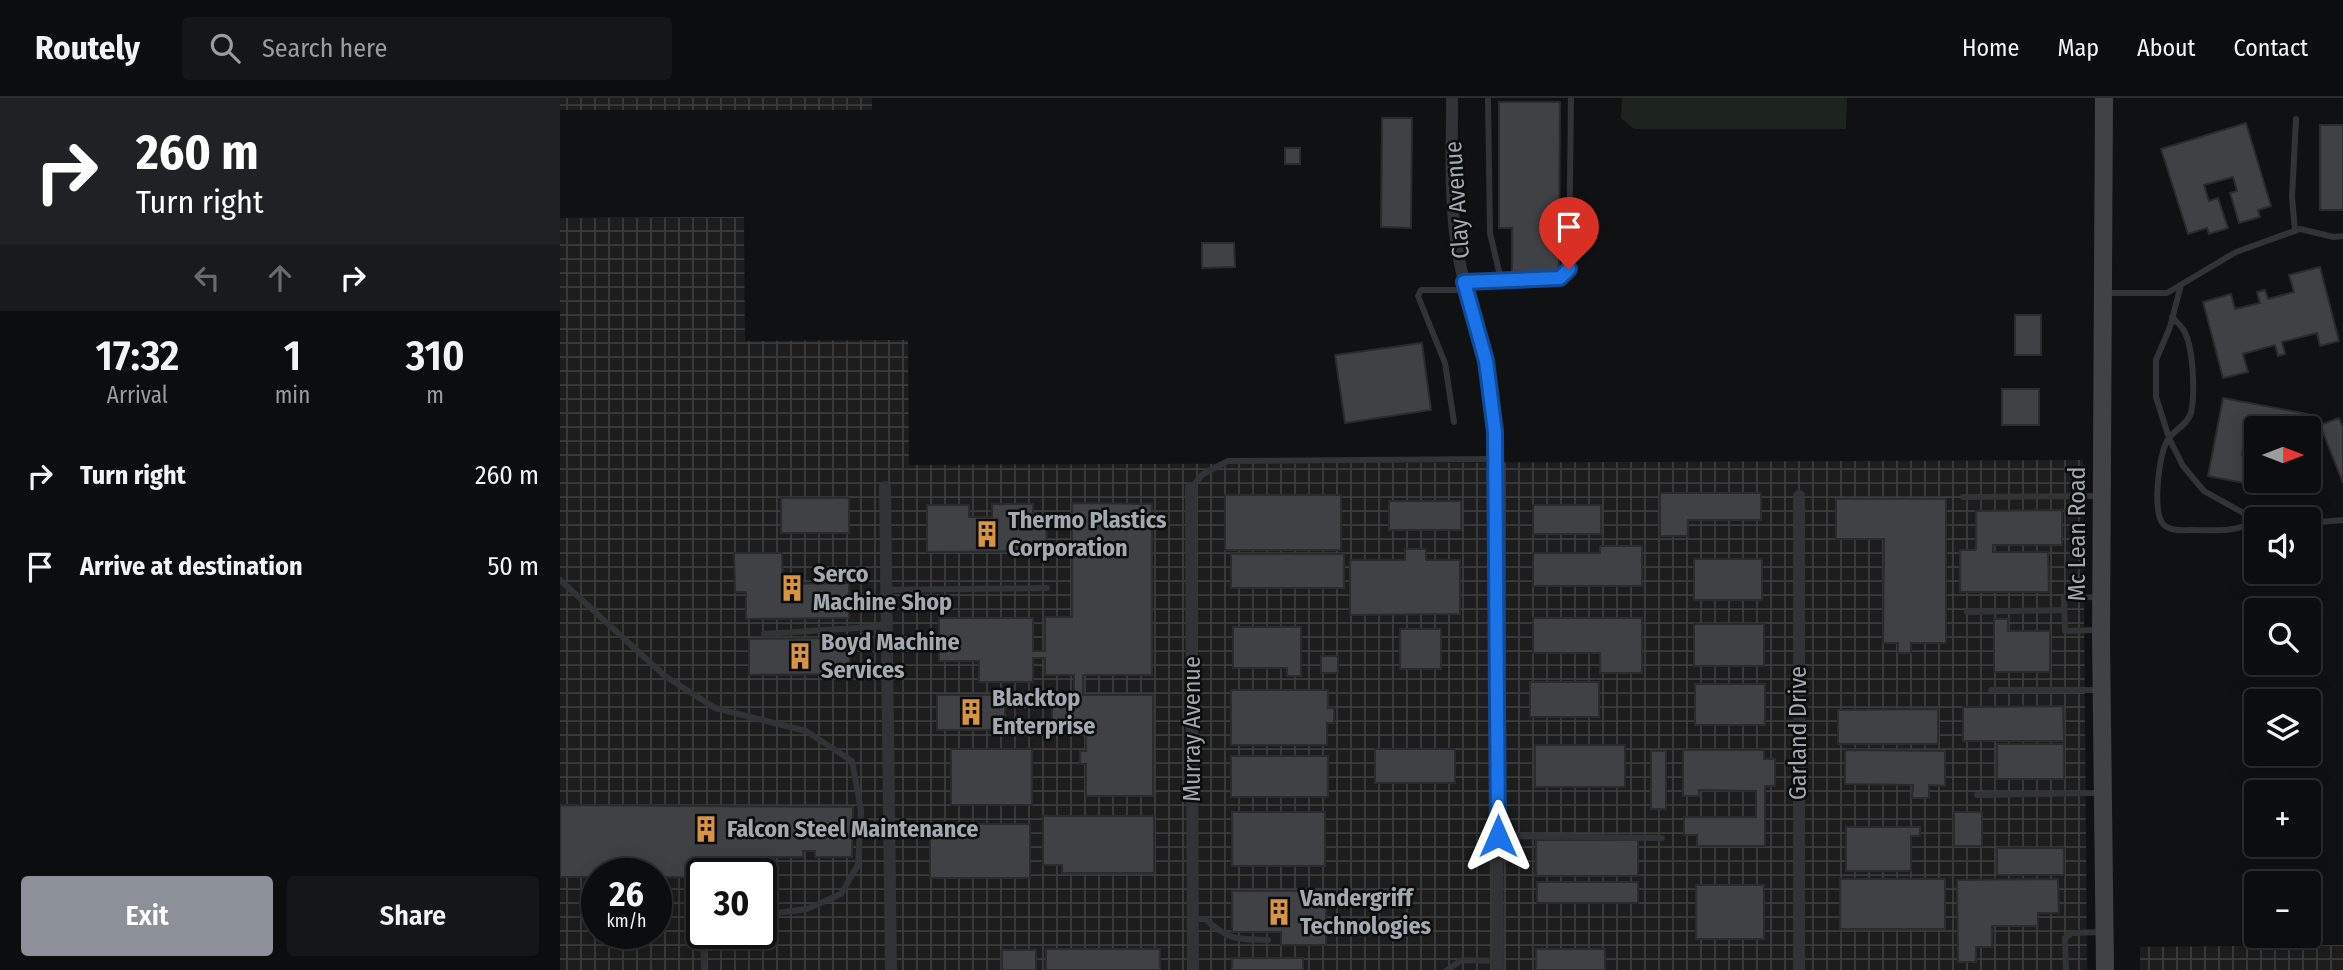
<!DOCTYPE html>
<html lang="en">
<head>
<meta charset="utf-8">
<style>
	:root { --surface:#0c0d0e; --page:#151617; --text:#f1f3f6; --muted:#9a9c9e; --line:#2c2d2e; --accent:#8c9099 }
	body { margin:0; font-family:"Fira Sans Condensed",sans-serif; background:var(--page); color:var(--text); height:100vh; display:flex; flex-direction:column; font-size:26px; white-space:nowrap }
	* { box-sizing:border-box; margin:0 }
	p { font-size:23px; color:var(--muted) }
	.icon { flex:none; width:38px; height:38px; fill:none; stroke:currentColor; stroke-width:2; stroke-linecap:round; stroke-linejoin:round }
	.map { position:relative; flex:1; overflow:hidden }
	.sheet { display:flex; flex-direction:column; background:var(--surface); width:560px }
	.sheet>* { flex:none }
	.hud { background:#202124; color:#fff; overflow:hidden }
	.needle { width:46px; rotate:90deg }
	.fabs { position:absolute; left:1684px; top:318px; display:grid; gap:14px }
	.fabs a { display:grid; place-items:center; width:77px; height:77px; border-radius:7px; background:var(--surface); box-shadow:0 4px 18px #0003,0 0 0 2px var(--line); font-size:35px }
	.speed { position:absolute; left:21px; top:760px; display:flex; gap:14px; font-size:35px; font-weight:700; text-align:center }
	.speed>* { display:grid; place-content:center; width:91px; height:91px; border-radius:50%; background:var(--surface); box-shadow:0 4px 18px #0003,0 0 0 2px var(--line); line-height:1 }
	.speed small { font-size:18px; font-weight:400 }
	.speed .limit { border:4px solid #111; border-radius:10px; background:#fff; color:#111 }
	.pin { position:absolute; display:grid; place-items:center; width:60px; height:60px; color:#fff; margin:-72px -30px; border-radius:50% 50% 50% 0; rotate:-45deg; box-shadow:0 0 7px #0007 }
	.pin .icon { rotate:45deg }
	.me { position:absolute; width:77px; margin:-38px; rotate:0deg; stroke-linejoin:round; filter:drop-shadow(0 0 5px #0008) }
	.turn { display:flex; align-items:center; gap:24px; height:147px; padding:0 21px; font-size:32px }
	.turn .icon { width:91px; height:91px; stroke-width:2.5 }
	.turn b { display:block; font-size:49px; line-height:60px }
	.lanes { display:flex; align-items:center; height:66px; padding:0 21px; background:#0003; justify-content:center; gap:35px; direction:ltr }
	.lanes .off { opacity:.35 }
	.eta { display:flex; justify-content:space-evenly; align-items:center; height:119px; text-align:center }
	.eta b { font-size:42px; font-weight:600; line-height:49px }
	.primary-button { display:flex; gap:14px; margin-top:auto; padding:14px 21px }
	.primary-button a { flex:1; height:80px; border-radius:7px; background:var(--accent); color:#fff; font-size:28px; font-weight:600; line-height:80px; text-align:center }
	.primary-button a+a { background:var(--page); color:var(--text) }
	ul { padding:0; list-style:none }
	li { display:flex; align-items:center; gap:21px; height:91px; padding:0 21px }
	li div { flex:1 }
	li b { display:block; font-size:26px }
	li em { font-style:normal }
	header { display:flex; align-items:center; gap:42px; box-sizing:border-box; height:98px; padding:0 35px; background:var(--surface); border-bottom:2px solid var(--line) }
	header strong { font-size:33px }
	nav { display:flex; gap:38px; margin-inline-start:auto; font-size:24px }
	.search { width:490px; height:63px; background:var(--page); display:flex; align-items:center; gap:18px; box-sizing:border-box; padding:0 24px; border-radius:7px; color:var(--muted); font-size:26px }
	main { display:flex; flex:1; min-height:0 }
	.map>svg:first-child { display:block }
</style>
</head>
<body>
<header>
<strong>Routely</strong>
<div class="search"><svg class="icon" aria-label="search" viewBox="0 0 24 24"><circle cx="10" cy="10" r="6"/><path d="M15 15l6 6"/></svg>Search here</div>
<nav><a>Home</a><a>Map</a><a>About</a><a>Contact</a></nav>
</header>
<main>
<section class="sheet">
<div class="hud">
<div class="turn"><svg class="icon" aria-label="right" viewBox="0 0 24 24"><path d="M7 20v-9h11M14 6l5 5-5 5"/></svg><div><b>260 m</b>Turn right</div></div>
<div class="lanes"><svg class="icon off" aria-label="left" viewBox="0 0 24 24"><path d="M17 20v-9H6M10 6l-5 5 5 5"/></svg><svg class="icon off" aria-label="ahead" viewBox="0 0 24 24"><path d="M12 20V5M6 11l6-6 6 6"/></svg><svg class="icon" aria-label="right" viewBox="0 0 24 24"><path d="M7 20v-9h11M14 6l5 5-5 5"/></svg></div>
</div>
<div class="eta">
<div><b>17:32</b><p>Arrival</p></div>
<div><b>1</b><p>min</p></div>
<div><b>310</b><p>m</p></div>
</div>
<ul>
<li><svg class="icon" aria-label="right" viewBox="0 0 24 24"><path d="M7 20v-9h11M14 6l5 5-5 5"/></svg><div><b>Turn right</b></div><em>260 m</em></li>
<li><svg class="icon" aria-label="arrive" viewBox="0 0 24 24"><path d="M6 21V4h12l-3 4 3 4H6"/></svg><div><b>Arrive at destination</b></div><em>50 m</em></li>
</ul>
<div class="primary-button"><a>Exit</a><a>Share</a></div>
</section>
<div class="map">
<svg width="1783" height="872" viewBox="0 0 1783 872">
	<defs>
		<pattern id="industrial-grid" width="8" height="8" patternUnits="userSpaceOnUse" patternTransform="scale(1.75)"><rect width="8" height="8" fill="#1d1d1e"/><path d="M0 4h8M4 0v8" fill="none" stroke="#3b3b3c"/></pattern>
	</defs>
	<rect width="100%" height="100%" fill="#101112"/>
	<!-- industrial -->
	<path fill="url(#industrial-grid)" fill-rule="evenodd" d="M 0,0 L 312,0 L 312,12 L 0,12 Z
		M 184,119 L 185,243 L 348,242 L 349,367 L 1523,362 L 1527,872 L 0,872 L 0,120 ZM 37,775 L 96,775 L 96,835 L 37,835 ZM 142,775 L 201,775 L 201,835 L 142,835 Z
		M 1783,847 L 1783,872 L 1580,872 L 1580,849 Z"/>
	<!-- pitch -->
	<path fill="#1d241d" d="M 1062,0 L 1287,0 L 1286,31 L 1074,31 L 1061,20 Z"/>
	<!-- building -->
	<path fill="#404144" stroke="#2b2b2d" stroke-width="2" d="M 939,4 L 1000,4 L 999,176 L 952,176 L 952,130 L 939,130 Z
		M 822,20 L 852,20 L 851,130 L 821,129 Z
		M 1686,25 L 1711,108 L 1698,112 L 1700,119 L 1679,125 L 1670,95 L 1677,93 L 1673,79 L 1644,87 L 1649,103 L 1658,100 L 1668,130 L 1649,136 L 1647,130 L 1628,136 L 1601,51 Z
		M 1760,27 L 1783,27 L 1783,112 L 1760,112 Z
		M 725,50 L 740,50 L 740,66 L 725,66 Z
		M 642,145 L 674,145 L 675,169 L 642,170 Z
		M 1760,169 L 1779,243 L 1760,248 L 1757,235 L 1722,244 L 1725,256 L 1718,258 L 1715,247 L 1683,256 L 1688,274 L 1663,280 L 1643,204 L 1671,196 L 1675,211 L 1700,205 L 1697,194 L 1705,192 L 1708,201 L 1734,194 L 1729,177 Z
		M 1455,217 L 1481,217 L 1481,257 L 1455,257 Z
		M 862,245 L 871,312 L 785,325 L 775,257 Z
		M 1442,291 L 1479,291 L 1479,327 L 1442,327 Z
		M 1663,300 L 1748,316 L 1745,331 L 1696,331 L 1696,352 L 1683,349 L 1682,357 L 1689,358 L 1684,385 L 1648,378 Z
		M 1779,320 L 1783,329 L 1783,385 L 1760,327 Z
		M 1697,383 L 1735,383 L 1732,396 L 1696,389 Z
		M 1100,395 L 1201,395 L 1201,422 L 1128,422 L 1128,438 L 1100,438 Z
		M 665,397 L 781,397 L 781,452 L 665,452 Z
		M 221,400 L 289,400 L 289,435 L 221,435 Z
		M 1276,401 L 1386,401 L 1386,545 L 1351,545 L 1351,555 L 1338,555 L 1338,545 L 1323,545 L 1324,441 L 1276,441 Z
		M 829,403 L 901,403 L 901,432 L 829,432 Z
		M 512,405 L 592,406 L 592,577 L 523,577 L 523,597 L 593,597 L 593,698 L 526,698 L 526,666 L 520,666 L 520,653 L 526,653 L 526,631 L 492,631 L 492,597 L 514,597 L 514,577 L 485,577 L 485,560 L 473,560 L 473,584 L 419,584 L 419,563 L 379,563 L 379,520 L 473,520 L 473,553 L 485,553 L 485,519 L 512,519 Z
		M 432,406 L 473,406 L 473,419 L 486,419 L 487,453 L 367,454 L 367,407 L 409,407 L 409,419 L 432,419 Z
		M 973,407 L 1041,407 L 1041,436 L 973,436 Z
		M 1502,412 L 1502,447 L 1433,447 L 1433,454 L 1488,454 L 1489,494 L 1400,494 L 1400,452 L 1416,452 L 1416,413 Z
		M 1040,448 L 1082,448 L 1082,488 L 973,488 L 973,455 L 1040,455 Z
		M 845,451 L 866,451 L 866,462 L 900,462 L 900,516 L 790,517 L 790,462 L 845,462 Z
		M 174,455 L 222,455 L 223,486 L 289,485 L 289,520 L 186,521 L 186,494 L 175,494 Z
		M 671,456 L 784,456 L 784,490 L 671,490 Z
		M 1134,461 L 1202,461 L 1202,502 L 1134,502 Z
		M 973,520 L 1082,520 L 1082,575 L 1040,575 L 1040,555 L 973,555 Z
		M 1434,521 L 1448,521 L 1448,533 L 1490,533 L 1490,574 L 1434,574 Z
		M 1134,526 L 1204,526 L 1204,568 L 1134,568 Z
		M 673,529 L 741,529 L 741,578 L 727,578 L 727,570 L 673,570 Z
		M 840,531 L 881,531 L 881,571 L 840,571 Z
		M 290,540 L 290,576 L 189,577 L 189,541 Z
		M 761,558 L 778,558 L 778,575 L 761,575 Z
		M 970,584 L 1039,584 L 1039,619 L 970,619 Z
		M 1135,586 L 1205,586 L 1205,627 L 1135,627 Z
		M 671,592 L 768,592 L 768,610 L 774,610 L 774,625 L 767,625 L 767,647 L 671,647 Z
		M 377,597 L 445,597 L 445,632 L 377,632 Z
		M 1503,608 L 1504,643 L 1403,643 L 1403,609 Z
		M 1378,611 L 1378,646 L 1278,646 L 1278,612 Z
		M 1437,646 L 1504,646 L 1504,681 L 1437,681 Z
		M 975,647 L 1065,647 L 1065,689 L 975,689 Z
		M 391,651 L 472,651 L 472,707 L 391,707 Z
		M 815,651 L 895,651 L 895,685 L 815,685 Z
		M 1123,652 L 1204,652 L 1204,661 L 1215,661 L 1215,688 L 1205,688 L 1205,748 L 1137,748 L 1137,737 L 1124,737 L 1124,719 L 1196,719 L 1196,693 L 1139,692 L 1139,698 L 1123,698 Z
		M 1285,652 L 1385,653 L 1385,688 L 1369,687 L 1369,700 L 1352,700 L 1353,687 L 1285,686 Z
		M 1091,653 L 1106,653 L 1106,711 L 1091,711 Z
		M 671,658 L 768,658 L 768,699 L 671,699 Z
		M 0,707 L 293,709 L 292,759 L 255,759 L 255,753 L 243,753 L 243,759 L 165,759 L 164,775 L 142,775 L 142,780 L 96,779 L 96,775 L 37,775 L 37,779 L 0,779 Z
		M 672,714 L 765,714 L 765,768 L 672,768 Z
		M 1394,714 L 1422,714 L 1422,748 L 1394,748 Z
		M 483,718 L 594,718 L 594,775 L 502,775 L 502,767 L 483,767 Z
		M 370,726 L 470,726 L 470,780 L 370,780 Z
		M 1286,729 L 1360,729 L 1360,738 L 1351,738 L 1351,773 L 1286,773 Z
		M 976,742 L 1078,742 L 1078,778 L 976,778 Z
		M 1437,750 L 1504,750 L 1504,777 L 1437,777 Z
		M 1280,781 L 1385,781 L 1385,831 L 1280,831 Z
		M 1498,781 L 1499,815 L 1478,815 L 1478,828 L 1432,828 L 1432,849 L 1416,849 L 1416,864 L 1398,864 L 1397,782 Z
		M 977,784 L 1078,784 L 1078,805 L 977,805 Z
		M 1136,787 L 1204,787 L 1204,841 L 1136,841 Z
		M 672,793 L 766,793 L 766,847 L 721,847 L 721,834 L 672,834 Z
		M 486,851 L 600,851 L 600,872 L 486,872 Z
		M 976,851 L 1045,851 L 1045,872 L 976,872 Z
		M 442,852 L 476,852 L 476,872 L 442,872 Z
		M 672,860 L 743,860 L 743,872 L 672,872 Z"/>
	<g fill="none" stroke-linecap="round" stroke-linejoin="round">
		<!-- lane -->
		<path stroke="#323336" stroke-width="6" d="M 928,0 L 930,135 L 941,182
			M 1735,133 L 1732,99 L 1736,21
			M 904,184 L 1000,180 L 1009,171 L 1011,0
			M 1621,187 L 1610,229 L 1596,262 L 1596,299 L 1609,340 L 1623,368 L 1644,393 L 1696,422
			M 1545,195 L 1607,195 L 1676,154 L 1740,131 L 1774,139 L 1783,138
			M 1612,219 C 1616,223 1620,227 1623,231 C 1634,248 1635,296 1631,315 C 1627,328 1613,332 1607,343 C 1599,359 1592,412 1603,426 C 1610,434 1625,432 1634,432 C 1656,432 1677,435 1696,422
			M 894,324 L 885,265 L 858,198 L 861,192 L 907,192
			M 631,390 L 643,376 L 668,363 L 934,361
			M 1403,399 L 1540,398
			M 1748,425 L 1783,422
			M 0,482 L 105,578 L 155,610 L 246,633 L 292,663 L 301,712 L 298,767 L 281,796 L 247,811 L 201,817
			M 327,492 L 487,490
			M 1407,514 L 1504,512
			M 1538,532 L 1505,533 L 1504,500 L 1539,499
			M 204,536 L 327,528
			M 1431,592 L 1540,592
			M 1417,697 L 1541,695
			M 938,738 L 1102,740
			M 632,821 L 645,821 C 670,843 676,841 708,842
			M 144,872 L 143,844 L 153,835
			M 887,872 L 902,862 L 938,863
			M 1506,872 L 1505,840 L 1512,835 L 1543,834"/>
		<!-- street -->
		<path stroke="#323336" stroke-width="12" d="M 892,0 C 892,53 889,108 899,161 C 911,220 931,273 935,334 L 938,872
			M 325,389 L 331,872
			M 631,390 L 633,872
			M 1239,398 L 1239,872"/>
		<!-- secondary -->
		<path stroke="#404246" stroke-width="18" d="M 1544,0 L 1541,540 L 1545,872"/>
	</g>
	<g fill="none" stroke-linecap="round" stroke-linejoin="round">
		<defs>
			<path id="route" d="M 938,738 L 935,334 L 926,263 L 904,184 L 1000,180 L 1009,171"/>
		</defs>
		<!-- route casing -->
		<use href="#route" stroke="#114b97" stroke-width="18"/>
		<!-- route -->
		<use href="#route" stroke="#1a73e8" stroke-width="12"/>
	</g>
	<!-- icons -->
	<defs>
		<symbol id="building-bare" viewBox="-9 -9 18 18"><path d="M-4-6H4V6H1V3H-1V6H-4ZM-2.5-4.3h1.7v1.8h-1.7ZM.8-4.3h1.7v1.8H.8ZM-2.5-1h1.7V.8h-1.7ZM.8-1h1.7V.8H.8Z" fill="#d89541" stroke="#0b0c0c" stroke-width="2.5" paint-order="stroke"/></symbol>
	</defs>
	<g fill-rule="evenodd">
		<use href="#building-bare" x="408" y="417" width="38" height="38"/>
		<use href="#building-bare" x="213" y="471" width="38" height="38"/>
		<use href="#building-bare" x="221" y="539" width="38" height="38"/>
		<use href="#building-bare" x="392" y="595" width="38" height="38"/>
		<use href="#building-bare" x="127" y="712" width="38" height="38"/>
		<use href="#building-bare" x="700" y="795" width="38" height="38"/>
	</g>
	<g text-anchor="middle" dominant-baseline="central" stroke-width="5" stroke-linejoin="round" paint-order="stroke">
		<!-- street labels -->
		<g font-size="24" fill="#a3a9b0" stroke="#0b0c0c">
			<text transform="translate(897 102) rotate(-94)">Clay Avenue</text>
			<text transform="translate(1517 436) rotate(-90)">Mc Lean Road</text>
			<text transform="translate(632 631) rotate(-90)">Murray Avenue</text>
			<text transform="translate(1238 635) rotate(-90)">Garland Drive</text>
		</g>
		<!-- poi labels -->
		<g font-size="24" font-weight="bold" fill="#a3a9b0" stroke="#0b0c0c" text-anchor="start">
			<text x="448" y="422">Thermo Plastics<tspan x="448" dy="28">Corporation</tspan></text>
			<text x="253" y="476">Serco<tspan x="253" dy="28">Machine Shop</tspan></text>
			<text x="261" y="544">Boyd Machine<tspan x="261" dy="28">Services</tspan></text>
			<text x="432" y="600">Blacktop<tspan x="432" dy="28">Enterprise</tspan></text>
			<text x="167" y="731">Falcon Steel Maintenance</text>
			<text x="740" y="800">Vandergriff<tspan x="740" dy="28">Technologies</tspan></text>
		</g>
	</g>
</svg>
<div class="fabs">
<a><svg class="needle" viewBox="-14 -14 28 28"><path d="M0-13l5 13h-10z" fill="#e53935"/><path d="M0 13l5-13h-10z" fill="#9a9c9e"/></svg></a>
<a><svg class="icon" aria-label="sound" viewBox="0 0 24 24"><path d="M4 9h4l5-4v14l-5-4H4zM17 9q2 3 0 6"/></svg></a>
<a><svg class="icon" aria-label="search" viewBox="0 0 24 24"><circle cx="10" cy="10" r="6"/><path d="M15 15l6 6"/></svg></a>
<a><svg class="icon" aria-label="layers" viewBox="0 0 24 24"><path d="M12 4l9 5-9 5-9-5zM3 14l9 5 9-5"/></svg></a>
<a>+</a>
<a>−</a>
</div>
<div class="speed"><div>26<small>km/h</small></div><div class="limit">30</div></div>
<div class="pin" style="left:1009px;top:171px;background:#d93025"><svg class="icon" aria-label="arrive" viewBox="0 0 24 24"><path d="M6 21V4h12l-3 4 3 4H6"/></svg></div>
<svg class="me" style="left:938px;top:738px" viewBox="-20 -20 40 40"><path d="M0-17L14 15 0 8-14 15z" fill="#1a73e8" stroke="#fff" stroke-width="4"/></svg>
</div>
</main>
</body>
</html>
